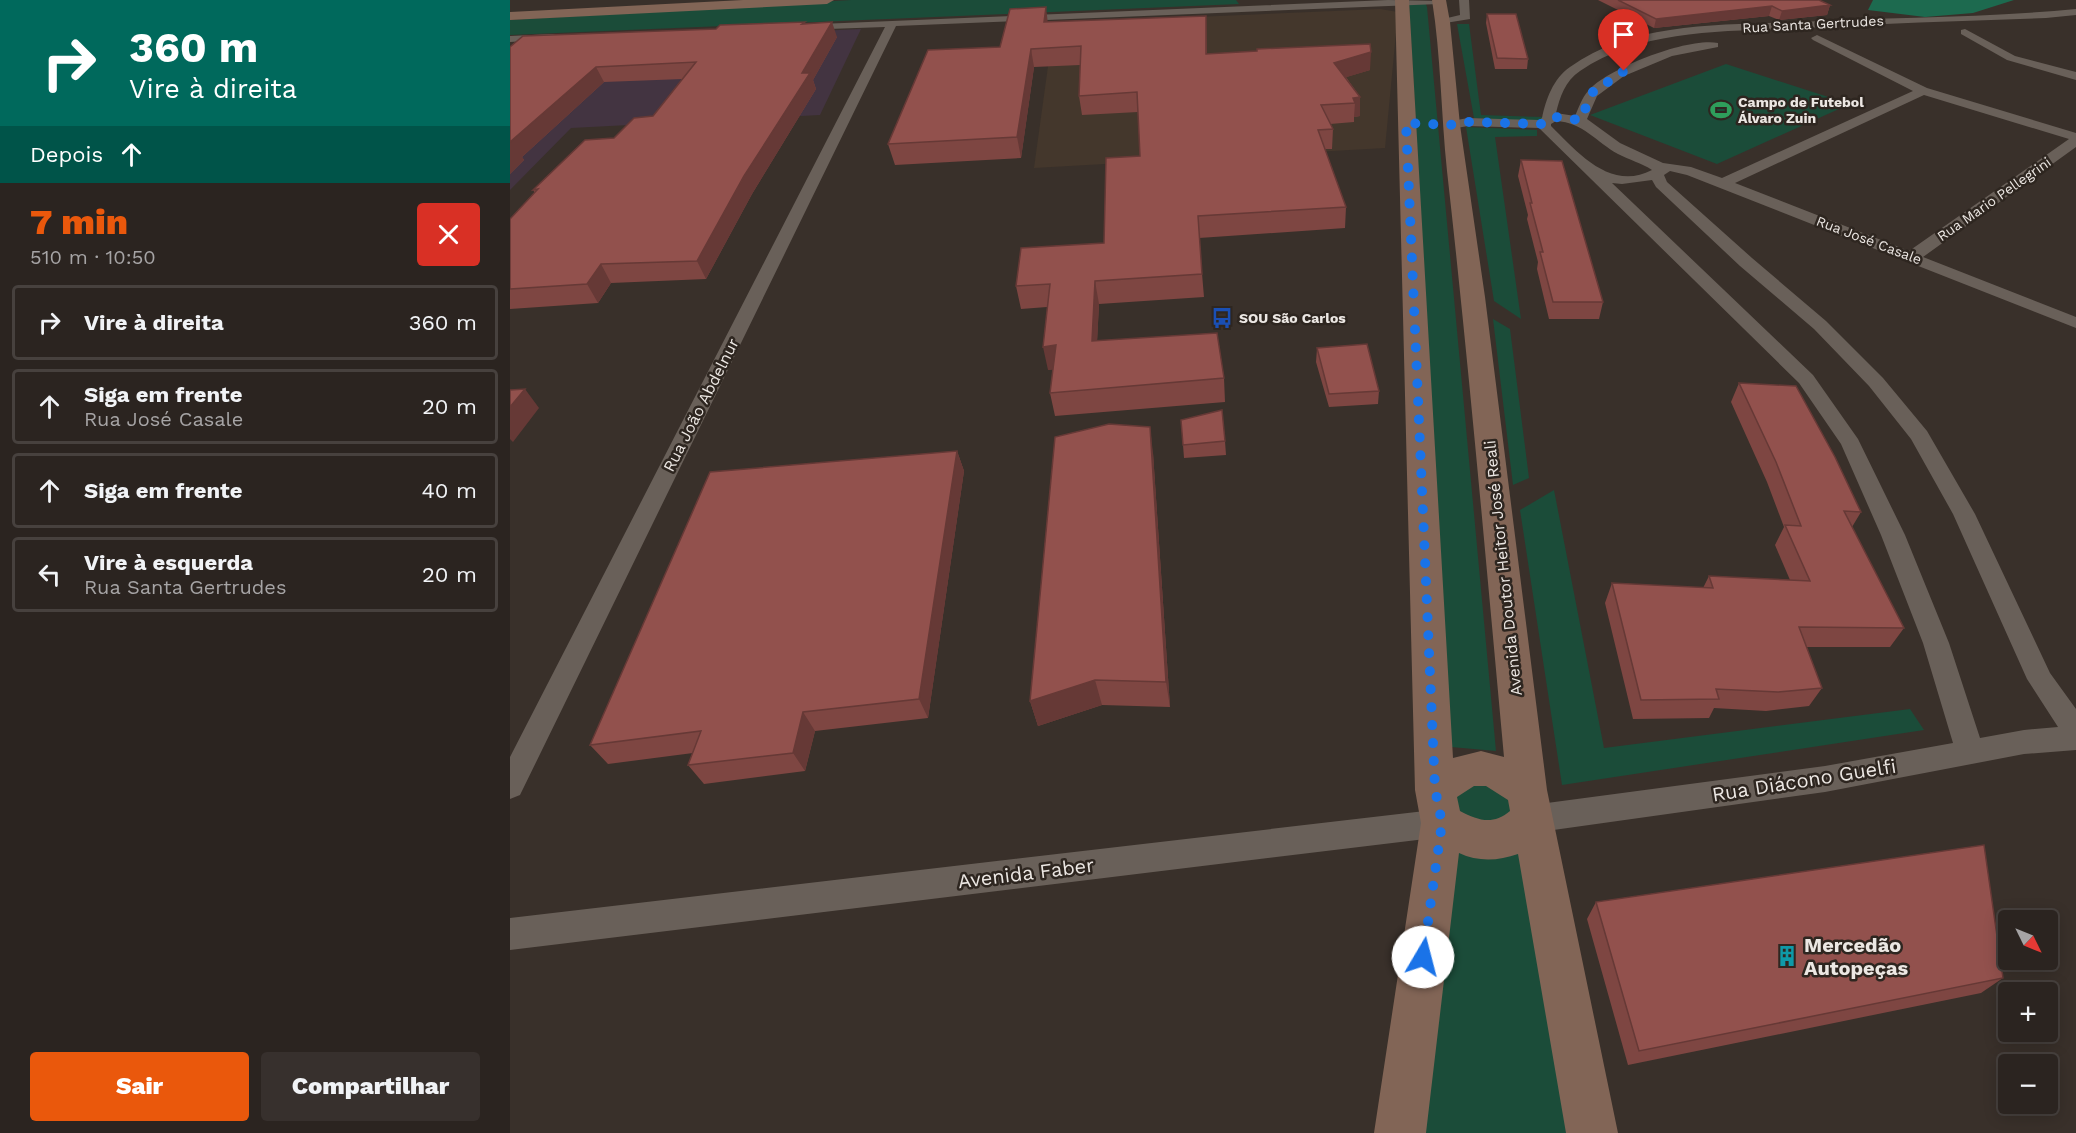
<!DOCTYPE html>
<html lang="pt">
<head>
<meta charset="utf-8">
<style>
	:root { --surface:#2b2420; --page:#37302d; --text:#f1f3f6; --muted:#a6a4a5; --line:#47413e; --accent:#ea580c }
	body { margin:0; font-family:"Work Sans",sans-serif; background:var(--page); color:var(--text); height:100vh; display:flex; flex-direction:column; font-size:22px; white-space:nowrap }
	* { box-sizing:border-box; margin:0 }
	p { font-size:20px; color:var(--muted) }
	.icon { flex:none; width:33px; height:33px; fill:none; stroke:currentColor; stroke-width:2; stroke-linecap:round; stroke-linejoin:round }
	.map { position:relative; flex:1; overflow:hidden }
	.side { display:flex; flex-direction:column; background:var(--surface); width:510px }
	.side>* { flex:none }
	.guide { background:#00695c; color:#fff; overflow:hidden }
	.needle { width:39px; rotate:133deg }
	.buttons { position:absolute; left:1488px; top:910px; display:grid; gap:12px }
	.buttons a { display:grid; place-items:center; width:60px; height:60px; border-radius:6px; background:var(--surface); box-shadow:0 3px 15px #0003,0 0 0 2px var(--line); font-size:30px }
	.pin { position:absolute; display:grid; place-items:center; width:51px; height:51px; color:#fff; margin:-62px -26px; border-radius:50% 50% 50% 0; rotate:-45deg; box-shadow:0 0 6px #0007 }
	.pin .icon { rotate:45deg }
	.me { position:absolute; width:66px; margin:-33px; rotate:8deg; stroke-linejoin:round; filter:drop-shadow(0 0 4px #0008) }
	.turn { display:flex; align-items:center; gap:21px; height:126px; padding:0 30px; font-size:27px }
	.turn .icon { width:78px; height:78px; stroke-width:2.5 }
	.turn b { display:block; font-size:42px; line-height:51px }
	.then { display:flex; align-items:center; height:57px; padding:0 30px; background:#0003; gap:12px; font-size:22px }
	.round { display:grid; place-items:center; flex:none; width:63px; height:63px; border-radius:6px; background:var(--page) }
	.headline { display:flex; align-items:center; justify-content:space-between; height:102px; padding:0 30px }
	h1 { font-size:36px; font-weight:800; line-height:45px; color:var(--accent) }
	.primary-button { display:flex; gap:12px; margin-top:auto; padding:12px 30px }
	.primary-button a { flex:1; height:69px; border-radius:6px; background:var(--accent); color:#fff; font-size:24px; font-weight:800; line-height:69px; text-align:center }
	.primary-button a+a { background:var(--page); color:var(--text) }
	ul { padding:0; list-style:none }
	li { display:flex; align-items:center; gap:18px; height:75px; margin:0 12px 9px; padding:0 18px; border:3px solid var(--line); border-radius:6px }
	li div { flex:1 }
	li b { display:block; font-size:22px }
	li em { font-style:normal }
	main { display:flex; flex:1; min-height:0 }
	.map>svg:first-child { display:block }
</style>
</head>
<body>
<main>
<section class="side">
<div class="guide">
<div class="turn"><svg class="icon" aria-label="right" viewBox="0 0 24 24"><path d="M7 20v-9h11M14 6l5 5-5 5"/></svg><div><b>360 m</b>Vire à direita</div></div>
<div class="then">Depois<svg class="icon" aria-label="ahead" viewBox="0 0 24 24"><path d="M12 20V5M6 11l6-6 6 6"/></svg></div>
</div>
<div class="headline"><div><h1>7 min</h1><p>510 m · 10:50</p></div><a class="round" style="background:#d93025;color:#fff"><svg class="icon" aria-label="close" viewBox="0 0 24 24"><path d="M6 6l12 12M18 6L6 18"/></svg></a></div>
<ul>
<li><svg class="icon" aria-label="right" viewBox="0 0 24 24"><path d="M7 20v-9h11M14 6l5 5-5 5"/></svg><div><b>Vire à direita</b></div><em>360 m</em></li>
<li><svg class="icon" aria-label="ahead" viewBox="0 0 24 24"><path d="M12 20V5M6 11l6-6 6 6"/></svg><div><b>Siga em frente</b><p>Rua José Casale</p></div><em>20 m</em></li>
<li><svg class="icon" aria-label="ahead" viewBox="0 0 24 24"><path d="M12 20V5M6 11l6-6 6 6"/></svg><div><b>Siga em frente</b></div><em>40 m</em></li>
<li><svg class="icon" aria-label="left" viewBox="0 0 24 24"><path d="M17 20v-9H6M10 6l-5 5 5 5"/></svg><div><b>Vire à esquerda</b><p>Rua Santa Gertrudes</p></div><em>20 m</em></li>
</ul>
<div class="primary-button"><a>Sair</a><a>Compartilhar</a></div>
</section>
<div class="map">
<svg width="1566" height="1133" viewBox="0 0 1566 1133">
	<rect width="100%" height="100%" fill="#39302a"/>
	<!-- built -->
	<path fill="#44372c" d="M 870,9 L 888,12 L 875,148 L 524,168 L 544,23 Z"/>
	<!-- industrial -->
	<path fill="#433441" d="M 351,29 L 310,115 L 61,128 L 0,190 L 0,61 L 21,44 Z"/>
	<!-- green -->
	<path fill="#1b4c39" d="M 341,0 L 726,0 L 729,4 L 0,35 L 0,20 Z
		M 915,2 L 917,7 L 986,751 L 941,747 L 899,4 Z
		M 947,24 L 959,24 L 971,115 L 1033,117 L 1029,122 L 964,118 Z
		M 1216,64 L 1340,104 L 1207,164 L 1080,115 Z
		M 956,127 L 1027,130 L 1027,136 L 985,137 L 1011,319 L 984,301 Z
		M 983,319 L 1000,329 L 1019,478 L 1003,485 Z
		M 1044,490 L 1094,748 L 1400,709 L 1414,730 L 1052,785 L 1010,510 Z
		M 970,778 L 1005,794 L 1004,818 L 967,830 L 937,798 Z
		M 1018,829 L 1079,1133 L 896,1133 L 936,830 Z"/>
	<!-- forest -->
	<path fill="#1d6a4f" d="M 1363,0 L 1504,0 L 1463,13 L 1415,17 L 1358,10 Z"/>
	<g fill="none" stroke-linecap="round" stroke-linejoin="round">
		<!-- street -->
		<path fill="#696059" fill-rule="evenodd" d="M 878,0 L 934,1 L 929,4 L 386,26 L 10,795 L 0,799 L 0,757 L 375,27 L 290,30 L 285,27 L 286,25 Z
			M 949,0 L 959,0 L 960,19 L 929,24 L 929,20 L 950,15 Z
			M 1566,9 L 1566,15 L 1536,18 C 1456,21 1375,23 1295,28 C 1220,32 1135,27 1070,71 C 1055,81 1050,97 1046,113 L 1065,116 C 1069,107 1072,98 1078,91 C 1098,68 1178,37 1208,43 L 1208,47 L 1162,56 L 1114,76 L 1087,96 L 1077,119 L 1110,143 L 1153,163 L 1181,167 L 1212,178 L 1403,91 L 1303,40 L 1301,38 L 1307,35 L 1417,88 L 1566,133 L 1566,147 L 1413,257 L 1566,317 L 1566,328 L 1177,175 L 1160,171 L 1154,175 L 1157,182 L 1242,258 L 1316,321 L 1373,378 L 1417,431 L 1465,514 L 1540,673 L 1566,709 L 1566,750 L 1514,754 L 1315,792 L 1022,833 L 1011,829 L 1007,819 L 1011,809 L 1022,805 L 1315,766 L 1443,743 L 1413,643 L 1371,535 L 1331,444 L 1289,383 L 1029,128 L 958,126 L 941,129 L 934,125 L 936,122 L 958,118 L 1029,120 L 1032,118 C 1036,99 1043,79 1060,67 C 1123,21 1214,25 1289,22 C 1381,17 1474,18 1566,9 ZM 1414,95 L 1559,139 L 1399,251 L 1225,183 ZM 1046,121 C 1073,122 1086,142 1108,154 C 1119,160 1132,163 1142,170 C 1101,192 1067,152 1041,126 L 1041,124 ZM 1142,180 L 1146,187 L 1230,266 L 1304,329 L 1359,386 L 1401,439 L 1443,514 L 1517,679 L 1548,727 L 1514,730 L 1470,738 L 1439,643 L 1395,535 L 1348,439 L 1303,375 L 1102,183 L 1112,184 Z
			M 1455,29 L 1505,56 L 1566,72 L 1566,80 L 1497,60 L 1451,34 L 1451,30 Z
			M 43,34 L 47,35 L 47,39 L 0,42 L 0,36 Z
			M 932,809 L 943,813 L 947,823 L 943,833 L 932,837 L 0,950 L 0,918 Z"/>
		<!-- secondary -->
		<path fill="#826556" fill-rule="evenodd" d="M 233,0 L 324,0 L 317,4 L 0,20 L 0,12 Z
			M 885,0 L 899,0 L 943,758 L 971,751 L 994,757 C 976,562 959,366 937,171 C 931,114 931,56 922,0 L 936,0 L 940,22 L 950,125 L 975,297 L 1037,790 L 1108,1133 L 1056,1133 L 1008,854 C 988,861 968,862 949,853 L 916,1133 L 864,1133 L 911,823 L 905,790 ZM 964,786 L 976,786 L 998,800 L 1000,811 C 983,825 969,821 950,811 L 947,797 Z"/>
	</g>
	<!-- wall -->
	<path fill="#7e4642" d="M 1088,0 L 1309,0 L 1320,5 L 1317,15 L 1269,20 L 1259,16 L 1144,28 Z
		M 977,14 L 1018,59 L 1017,69 L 985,69 L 976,23 Z
		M 696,16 L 697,54 L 860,70 L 836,77 L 850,97 L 850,116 L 844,117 L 844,122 L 820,124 L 823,129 L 822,149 L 815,149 L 836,207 L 835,228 L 689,238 L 694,297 L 589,304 L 587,341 L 714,378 L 715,402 L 545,416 L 540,393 L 543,369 L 538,370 L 537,307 L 511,309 L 506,286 L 594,243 L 630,156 L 628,112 L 572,115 L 569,96 L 570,65 L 524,67 L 511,158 L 385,165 L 378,144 L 490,47 L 538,22 Z
		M 295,23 L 327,37 L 303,80 L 306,89 L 242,194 L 196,279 L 101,283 L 88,303 L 0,309 L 0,219 L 25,193 L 23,190 L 104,138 L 143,116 L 173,79 L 94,82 L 12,157 L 14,160 L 0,174 L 0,47 L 206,29 Z
		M 1011,160 L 1093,302 L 1089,319 L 1039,319 L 1027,269 L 1028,262 L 1017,219 L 1018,215 L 1008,176 Z
		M 807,348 L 869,391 L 868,404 L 819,407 L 806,362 Z
		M 1229,383 L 1351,512 L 1342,527 L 1394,628 L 1380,647 L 1296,647 L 1312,688 L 1299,706 L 1256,711 L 1204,708 L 1199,718 L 1123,719 L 1095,603 L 1102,583 L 1193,588 L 1199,576 L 1280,580 L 1265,545 L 1274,527 L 1257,482 L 1221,402 Z
		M 715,441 L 716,455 L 674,458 L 673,445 Z
		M 447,451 L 454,471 L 418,718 L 305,731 L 295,771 L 194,784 L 178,765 L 183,753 L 98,764 L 80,745 Z
		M 643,453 L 660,707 L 592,705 L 528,726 L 520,701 Z
		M 1086,902 L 1493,978 L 1471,993 L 1118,1065 L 1077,919 Z"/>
	<!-- shaded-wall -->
	<path fill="#663936" d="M 1320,5 L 1317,15 L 1269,20 L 1272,11 Z
		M 1262,6 L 1259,16 L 1144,28 L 1146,19 Z
		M 536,7 L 538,24 L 534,22 Z
		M 322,22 L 327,37 L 303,80 L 306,89 L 242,194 L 196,279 L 187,261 L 292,73 Z
		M 521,49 L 524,67 L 511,158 L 507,137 Z
		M 861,52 L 860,70 L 824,81 L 824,63 Z
		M 86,67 L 94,82 L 12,157 L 14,160 L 0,174 L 0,142 Z
		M 850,97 L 850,116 L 844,117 L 845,103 L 843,98 Z
		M 91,264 L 101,283 L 88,303 L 77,284 Z
		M 585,281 L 589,304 L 586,364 L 582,341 Z
		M 546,345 L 550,369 L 538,370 L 533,347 Z
		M 15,389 L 29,408 L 3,442 L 0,439 L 0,407 Z
		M 640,427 L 643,453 L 660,707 L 656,682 Z
		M 447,451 L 454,471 L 418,718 L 409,699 Z
		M 585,680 L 592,705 L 528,726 L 520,701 Z
		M 293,712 L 305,731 L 295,771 L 283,753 Z"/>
	<!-- building -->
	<path fill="#92514d" stroke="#663936" stroke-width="1.5" d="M 1108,0 L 1309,0 L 1320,5 L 1272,11 L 1262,6 L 1146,19 Z
		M 536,7 L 534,22 L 696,16 L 696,54 L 747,51 L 747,49 L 860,44 L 861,52 L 824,63 L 850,97 L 843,98 L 845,103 L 811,105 L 823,129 L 808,130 L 836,207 L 688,216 L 692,274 L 585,281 L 582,341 L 707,333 L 714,378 L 540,393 L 546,345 L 533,347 L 540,284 L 506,286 L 511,248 L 594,243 L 596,158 L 630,156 L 627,92 L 569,96 L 571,46 L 521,49 L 507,137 L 378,144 L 418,50 L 490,47 L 500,9 Z
		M 977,14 L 1006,14 L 1018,59 L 987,58 Z
		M 295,22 L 292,24 L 322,22 L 292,73 L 300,73 L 234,176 L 187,261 L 91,264 L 77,284 L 0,289 L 0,219 L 28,189 L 23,190 L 75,140 L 104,138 L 124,118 L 143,116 L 186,62 L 86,67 L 0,142 L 0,47 L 13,36 L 206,29 L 210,25 Z
		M 1011,160 L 1052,161 L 1093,302 L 1043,302 L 1030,252 L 1033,252 L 1020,203 L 1022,203 Z
		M 857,344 L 869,391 L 819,394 L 807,348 Z
		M 1229,383 L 1286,386 L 1325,457 L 1351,512 L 1334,511 L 1394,628 L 1289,627 L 1312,688 L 1268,692 L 1206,689 L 1209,699 L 1131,700 L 1102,583 L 1203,588 L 1199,576 L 1300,581 L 1275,525 L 1291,526 L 1266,462 Z
		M 15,389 L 0,407 L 0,390 Z
		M 712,410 L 715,441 L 673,445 L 671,420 Z
		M 599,424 L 640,427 L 656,682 L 585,680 L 520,701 L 545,437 Z
		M 447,451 L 409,699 L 293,712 L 283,753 L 178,765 L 191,731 L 80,745 L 200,472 Z
		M 1474,845 L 1493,978 L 1129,1051 L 1086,902 Z"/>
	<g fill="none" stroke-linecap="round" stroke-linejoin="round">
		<!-- route -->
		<path stroke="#1a73e8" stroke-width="10" stroke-dasharray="0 18" d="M 913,957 L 932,823 L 925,789 L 896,123 L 940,125 L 958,122 L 1033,124 L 1044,117 L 1070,120 L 1083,92 L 1114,71"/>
	</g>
	<!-- icons -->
	<defs>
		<symbol id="stadium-bare" viewBox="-9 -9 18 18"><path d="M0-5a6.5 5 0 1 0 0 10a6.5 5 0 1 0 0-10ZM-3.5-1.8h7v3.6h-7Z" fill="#2e9e5b" stroke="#2e2620" stroke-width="2.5" paint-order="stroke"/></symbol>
		<symbol id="bus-bare" viewBox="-9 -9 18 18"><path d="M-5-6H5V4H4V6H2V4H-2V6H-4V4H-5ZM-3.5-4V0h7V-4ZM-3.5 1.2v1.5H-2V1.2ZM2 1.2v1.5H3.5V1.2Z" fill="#1a4fb4" stroke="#2e2620" stroke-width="2.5" paint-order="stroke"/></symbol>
		<symbol id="building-bare" viewBox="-9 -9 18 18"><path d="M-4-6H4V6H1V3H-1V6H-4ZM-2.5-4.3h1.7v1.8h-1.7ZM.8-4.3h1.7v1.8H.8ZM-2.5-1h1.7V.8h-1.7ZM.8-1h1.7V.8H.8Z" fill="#0f9aa8" stroke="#2e2620" stroke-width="2.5" paint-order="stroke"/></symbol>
	</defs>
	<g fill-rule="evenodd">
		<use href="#stadium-bare" x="1196" y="95" width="30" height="30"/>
		<use href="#bus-bare" x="697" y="303" width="30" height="30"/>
		<use href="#building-bare" x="1262" y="941" width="30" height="30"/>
	</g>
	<g text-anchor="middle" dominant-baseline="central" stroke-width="5" stroke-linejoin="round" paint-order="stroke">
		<!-- far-street labels -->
		<g font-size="14" fill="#ece7e3" stroke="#2e2620">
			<text transform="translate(1303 24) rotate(-3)">Rua Santa Gertrudes</text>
			<text transform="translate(1484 199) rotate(-35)">Rua Mario Pellegrini</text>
			<text transform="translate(1359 240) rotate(21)">Rua José Casale</text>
		</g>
		<!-- far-poi labels -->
		<g font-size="14" font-weight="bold" fill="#ece7e3" stroke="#2e2620" text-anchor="start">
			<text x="1228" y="102">Campo de Futebol<tspan x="1228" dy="16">Álvaro Zuin</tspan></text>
			<text x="729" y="318">SOU São Carlos</text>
		</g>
		<!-- street labels -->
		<g font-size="16" fill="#ece7e3" stroke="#2e2620">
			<text transform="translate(191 405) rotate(-63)">Rua João Abdelnur</text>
			<text transform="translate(993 568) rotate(-96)">Avenida Doutor Heitor José Reali</text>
		</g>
		<!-- near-street labels -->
		<g font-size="20" fill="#ece7e3" stroke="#2e2620">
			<text transform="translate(1294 780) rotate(-9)">Rua Diácono Guelfi</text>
			<text transform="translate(516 873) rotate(-7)">Avenida Faber</text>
		</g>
		<!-- near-poi labels -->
		<g font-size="20" font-weight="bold" fill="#ece7e3" stroke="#2e2620" text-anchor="start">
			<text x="1294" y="945">Mercedão<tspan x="1294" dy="23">Autopeças</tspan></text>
		</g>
	</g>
</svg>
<div class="buttons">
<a><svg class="needle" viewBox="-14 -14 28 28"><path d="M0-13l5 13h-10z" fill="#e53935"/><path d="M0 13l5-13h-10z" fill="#a6a4a5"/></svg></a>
<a>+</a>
<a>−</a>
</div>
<div class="pin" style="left:1114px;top:71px;background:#d93025"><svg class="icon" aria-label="arrive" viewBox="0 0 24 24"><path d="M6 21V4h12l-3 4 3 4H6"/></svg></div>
<svg class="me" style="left:913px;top:957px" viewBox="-20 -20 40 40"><circle r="19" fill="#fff"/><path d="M0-13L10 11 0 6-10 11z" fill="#1a73e8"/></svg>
</div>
</main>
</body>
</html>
